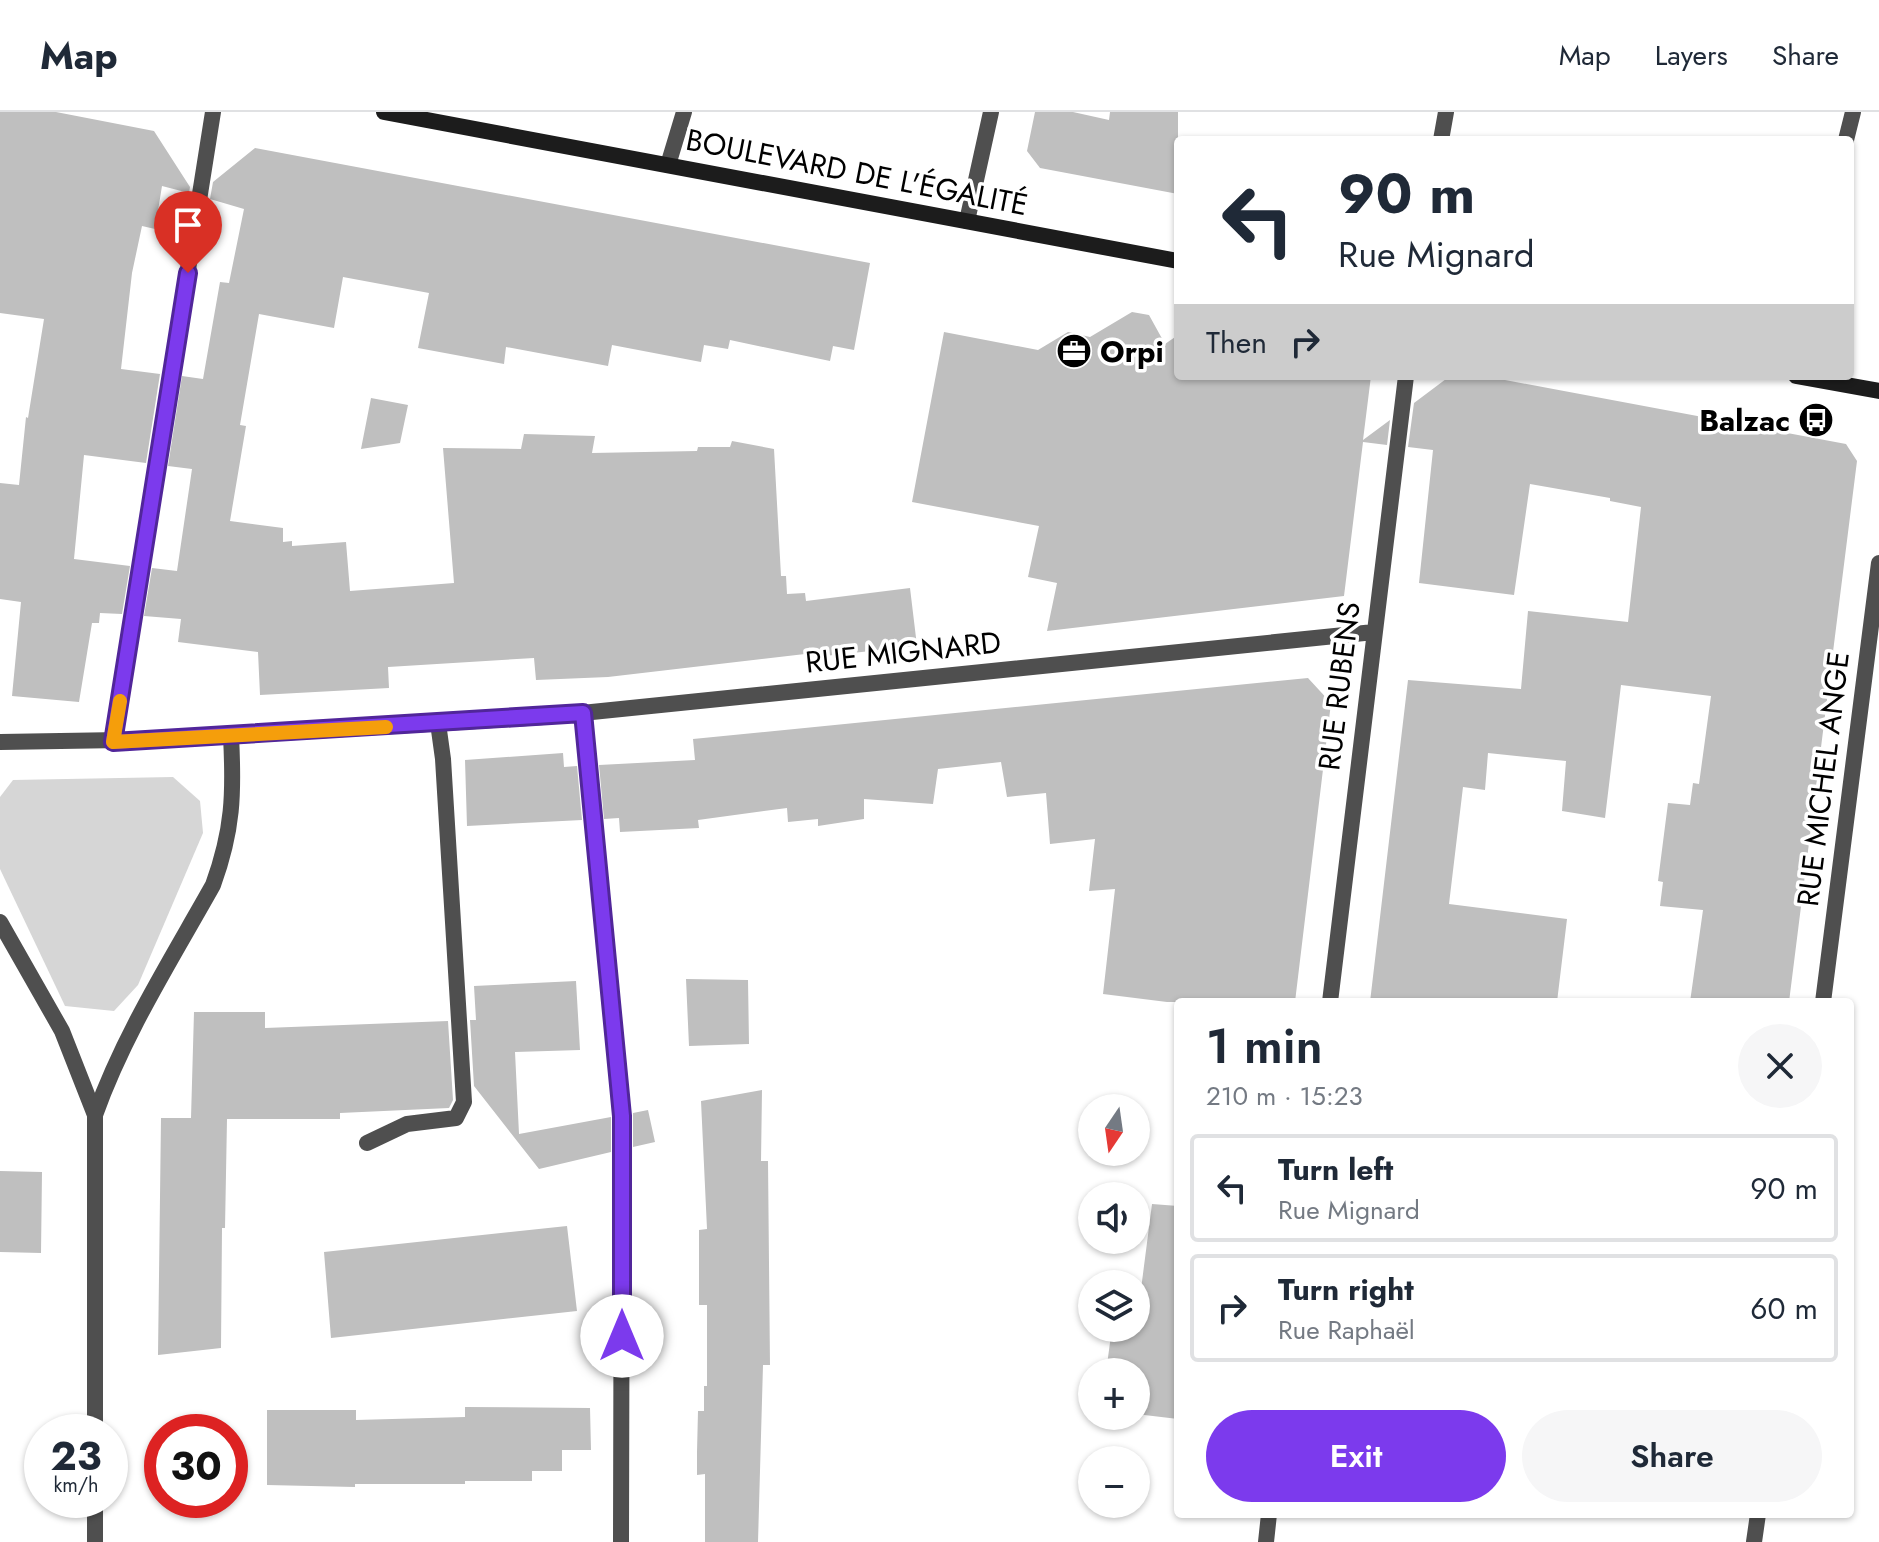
<!DOCTYPE html>
<html lang="en">
<head>
<meta charset="utf-8">
<style>
	:root { --surface:#fff; --page:#f6f6f7; --text:#1f2937; --muted:#747a83; --line:#e0e1e3; --accent:#7c3aed }
	body { margin:0; font-family:Jost,sans-serif; background:var(--page); color:var(--text); height:100vh; display:flex; flex-direction:column; font-size:30px; white-space:nowrap }
	* { box-sizing:border-box; margin:0 }
	p { font-size:26px; color:var(--muted) }
	.icon { flex:none; width:44px; height:44px; fill:none; stroke:currentColor; stroke-width:2; stroke-linecap:round; stroke-linejoin:round }
	.map { position:relative; flex:1; overflow:hidden }
	.drawer { position:absolute; left:1174px; top:886px; width:680px; height:520px; display:flex; flex-direction:column; background:var(--surface); border-radius:8px; box-shadow:0 2px 6px #0004 }
	.drawer>* { flex:none }
	.hud { position:absolute; left:1174px; top:24px; width:680px; height:244px; border-radius:8px; box-shadow:0 2px 6px #0004; background:#fff; color:var(--text); overflow:hidden }
	.needle { width:52px; rotate:193deg }
	.buttons { position:absolute; left:1078px; top:982px; display:grid; gap:16px }
	.buttons a { display:grid; place-items:center; width:72px; height:72px; border-radius:50%; background:var(--surface); box-shadow:0 2px 6px #0004; font-size:40px }
	.speed { position:absolute; left:24px; top:1302px; display:flex; gap:16px; font-size:40px; font-weight:700; text-align:center }
	.speed>* { display:grid; place-content:center; width:104px; height:104px; border-radius:50%; background:var(--surface); box-shadow:0 2px 6px #0004; line-height:1 }
	.speed small { font-size:20px; font-weight:400 }
	.speed .limit { border:12px solid #d22; background:#fff; color:#111 }
	.pin { position:absolute; display:grid; place-items:center; width:68px; height:68px; color:#fff; margin:-82px -34px; border-radius:50% 50% 50% 0; rotate:-45deg; box-shadow:0 0 8px #0007 }
	.pin .icon { rotate:45deg }
	.me { position:absolute; width:88px; margin:-44px; rotate:0deg; stroke-linejoin:round; filter:drop-shadow(0 0 6px #0008) }
	.turn { display:flex; align-items:center; gap:28px; height:168px; padding:0 32px; font-size:36px }
	.turn .icon { width:104px; height:104px; stroke-width:2.5 }
	.turn b { display:block; font-size:56px; line-height:68px }
	.then { display:flex; align-items:center; height:76px; padding:0 32px; background:#0003; gap:16px; font-size:30px }
	.round { display:grid; place-items:center; flex:none; width:84px; height:84px; border-radius:42px; background:var(--page) }
	.summary { display:flex; align-items:center; justify-content:space-between; height:136px; padding:0 32px }
	h1 { font-size:48px; font-weight:600; line-height:60px }
	.cta { display:flex; gap:16px; margin-top:auto; padding:16px 32px }
	.cta a { flex:1; height:92px; border-radius:48px; background:var(--accent); color:#fff; font-size:32px; font-weight:600; line-height:92px; text-align:center }
	.cta a+a { background:var(--page); color:var(--text) }
	ul { padding:0; list-style:none }
	li { display:flex; align-items:center; gap:24px; height:108px; margin:0 16px 12px; padding:0 16px; border:4px solid var(--line); border-radius:8px }
	li div { flex:1 }
	li b { display:block; font-size:30px }
	li em { font-style:normal }
	header { display:flex; align-items:center; gap:48px; box-sizing:border-box; height:112px; padding:0 40px; background:var(--surface); border-bottom:2px solid var(--line) }
	header strong { font-size:38px }
	nav { display:flex; gap:44px; margin-inline-start:auto; font-size:28px }
	.map>svg:first-child { display:block }
</style>
</head>
<body>
<header>
<strong>Map</strong>
<nav><a>Map</a><a>Layers</a><a>Share</a></nav>
</header>
<div class="map">
<svg width="1879" height="1430" viewBox="0 0 1879 1430">
	<rect width="100%" height="100%" fill="#fff"/>
	<!-- green -->
	<path fill="#d6d6d6" d="M 173,665 L 200,689 L 203,721 L 138,873 L 114,899 L 65,894 L 0,757 L 0,685 L 13,668 Z"/>
	<!-- building -->
	<path fill="#bfbfbf" d="M 0,0 L 56,0 L 154,19 L 190,75 L 189,81 L 162,74 L 155,117 L 142,114 L 132,161 L 121,257 L 160,262 L 146,351 L 84,343 L 74,447 L 130,454 L 122,502 L 100,501 L 99,511 L 92,511 L 79,590 L 12,584 L 21,490 L 0,487 L 0,371 L 19,373 L 26,305 L 28,306 L 44,207 L 0,201 Z
		M 1035,0 L 1073,0 L 1109,8 L 1110,0 L 1178,0 L 1178,82 L 1040,56 L 1027,39 Z
		M 255,36 L 870,151 L 854,238 L 833,234 L 830,249 L 730,228 L 728,237 L 704,233 L 701,250 L 612,233 L 608,254 L 506,235 L 504,252 L 418,236 L 429,181 L 343,165 L 334,216 L 259,202 L 240,313 L 246,314 L 230,409 L 283,416 L 283,430 L 292,429 L 292,434 L 346,430 L 350,479 L 454,471 L 443,336 L 521,337 L 524,322 L 595,324 L 592,341 L 697,339 L 698,335 L 730,335 L 732,329 L 774,337 L 781,464 L 786,464 L 787,482 L 805,481 L 806,489 L 910,476 L 917,534 L 806,546 L 805,542 L 608,565 L 536,568 L 534,546 L 388,555 L 389,576 L 260,583 L 258,540 L 178,530 L 181,507 L 144,504 L 152,456 L 177,459 L 192,357 L 168,354 L 182,264 L 203,267 L 220,170 L 229,171 L 244,97 L 210,87 L 213,70 Z
		M 1132,200 L 1149,203 L 1165,232 L 1178,223 L 1178,264 L 1371,264 L 1363,328 L 1390,308 L 1387,333 L 1363,330 L 1344,484 L 1047,519 L 1057,471 L 1028,465 L 1039,414 L 912,390 L 944,220 L 1038,238 L 1068,220 L 1090,225 Z
		M 1450,264 L 1484,264 L 1846,332 L 1857,349 L 1789,890 L 1690,890 L 1703,798 L 1660,794 L 1663,770 L 1658,769 L 1668,691 L 1690,693 L 1693,671 L 1699,672 L 1711,584 L 1621,573 L 1605,706 L 1562,699 L 1566,649 L 1488,641 L 1485,678 L 1463,675 L 1449,792 L 1567,807 L 1557,890 L 1370,890 L 1408,568 L 1521,577 L 1528,499 L 1628,510 L 1641,395 L 1610,389 L 1610,386 L 1530,372 L 1514,483 L 1419,471 L 1433,338 L 1408,335 L 1414,291 Z
		M 371,286 L 408,293 L 400,331 L 361,337 Z
		M 1308,566 L 1331,591 L 1295,890 L 1167,890 L 1103,882 L 1115,777 L 1089,779 L 1095,727 L 1050,732 L 1046,681 L 1007,685 L 1001,650 L 938,657 L 933,692 L 864,687 L 864,707 L 818,714 L 818,707 L 788,710 L 787,696 L 698,708 L 699,716 L 620,720 L 619,706 L 604,707 L 599,653 L 695,648 L 693,627 Z
		M 563,641 L 564,655 L 577,654 L 582,708 L 467,714 L 465,648 Z
		M 686,867 L 748,868 L 749,932 L 689,934 Z
		M 576,869 L 580,938 L 515,940 L 519,1022 L 611,1005 L 611,1040 L 539,1057 L 474,974 L 470,908 L 476,908 L 474,874 Z
		M 194,900 L 265,900 L 265,916 L 448,909 L 453,988 L 449,996 L 340,1001 L 340,1007 L 227,1007 L 225,1116 L 222,1116 L 221,1236 L 158,1243 L 161,1006 L 191,1006 Z
		M 762,978 L 761,1049 L 768,1049 L 770,1253 L 763,1253 L 758,1430 L 705,1430 L 705,1362 L 697,1363 L 697,1340 L 698,1299 L 704,1299 L 704,1274 L 707,1274 L 707,1193 L 699,1193 L 699,1118 L 707,1117 L 701,989 Z
		M 648,998 L 655,1030 L 633,1035 L 633,1001 Z
		M 0,1059 L 42,1060 L 41,1141 L 0,1140 Z
		M 1152,1092 L 1178,1094 L 1178,1307 L 1136,1302 L 1136,1260 L 1106,1260 L 1112,1216 L 1136,1216 Z
		M 567,1114 L 577,1199 L 331,1226 L 324,1140 Z
		M 465,1295 L 590,1296 L 591,1338 L 562,1338 L 562,1359 L 532,1359 L 532,1369 L 465,1369 L 465,1372 L 355,1372 L 355,1375 L 267,1373 L 267,1298 L 356,1298 L 356,1308 L 465,1305 Z"/>
	<g fill="none" stroke-linecap="round" stroke-linejoin="round">
		<!-- service -->
		<path stroke="#4f4f4f" stroke-width="16" d="M 367,1031 L 407,1012 L 456,1006 L 464,990 L 443,647 L 438,611"/>
		<!-- minor -->
		<path stroke="#4f4f4f" stroke-width="16" d="M 1441,28 L 1446,0
			M 1846,28 L 1853,0
			M 668,53 L 684,0
			M 967,109 L 991,0
			M 583,601 L 622,1004 L 621,1430
			M 0,630 L 181,627 L 543,605 L 1374,520
			M 113,630 L 213,0
			M 0,810 L 62,919 L 95,1003
			M 1330,890 L 1406,264
			M 1823,890 L 1879,451
			M 95,1320 L 95,1003 C 124,922 171,848 213,773 C 233,718 234,682 231,624
			M 95,1430 L 95,1388
			M 1266,1430 L 1269,1402
			M 1754,1430 L 1758,1402"/>
		<!-- secondary -->
		<path stroke="#1c1c1c" stroke-width="16" d="M 384,0 L 1178,149
			M 1796,264 L 1879,279"/>
	</g>
	<g fill="none" stroke-linecap="round" stroke-linejoin="round">
		<defs>
			<path id="route" d="M 188,161 L 113,630 L 583,601 L 622,1004 L 622,1224"/>
		</defs>
		<!-- route casing -->
		<use href="#route" stroke="#51269a" stroke-width="20"/>
		<!-- route -->
		<use href="#route" stroke="#7c3aed" stroke-width="14"/>
		<!-- slow -->
		<path stroke="#f59e0b" stroke-width="14" d="M 120,589 L 113,630 L 386,615"/>
	</g>
	<!-- icons -->
	<defs>
		<symbol id="office-disc" viewBox="-11 -11 22 22"><circle r="9.5" fill="#000" stroke="#fff"/><path d="M-6-3h4V-5.5h4V-3h4V5H-6ZM-1-4.5V-3h2v-1.5ZM-6 0V1H6V0Z" fill="#fff"/></symbol>
		<symbol id="bus-disc" viewBox="-11 -11 22 22"><circle r="9.5" fill="#000" stroke="#fff"/><path d="M-5-6H5V4H4V6H2V4H-2V6H-4V4H-5ZM-3.5-4V0h7V-4ZM-3.5 1.2v1.5H-2V1.2ZM2 1.2v1.5H3.5V1.2Z" fill="#fff"/></symbol>
	</defs>
	<g fill-rule="evenodd">
		<use href="#office-disc" x="1054" y="219" width="40" height="40"/>
		<use href="#bus-disc" x="1796" y="288" width="40" height="40"/>
	</g>
	<g text-anchor="middle" dominant-baseline="central" stroke-width="7" stroke-linejoin="round" paint-order="stroke">
		<!-- street labels -->
		<g font-size="30" fill="#000" stroke="#fff">
			<text transform="translate(857 60) rotate(11)">BOULEVARD DE L'ÉGALITÉ</text>
			<text transform="translate(903 540) rotate(-6)">RUE MIGNARD</text>
			<text transform="translate(1339 574) rotate(-83)">RUE RUBENS</text>
			<text transform="translate(1823 667) rotate(-83)">RUE MICHEL ANGE</text>
		</g>
		<!-- poi labels -->
		<g font-size="30" font-weight="bold" fill="#000" stroke="#fff" text-anchor="start">
			<text x="1100" y="239">Orpi</text>
			<text x="1790" y="308" text-anchor="end">Balzac</text>
		</g>
	</g>
</svg>
<div class="buttons">
<a><svg class="needle" viewBox="-14 -14 28 28"><path d="M0-13l5 13h-10z" fill="#e53935"/><path d="M0 13l5-13h-10z" fill="#747a83"/></svg></a>
<a><svg class="icon" aria-label="sound" viewBox="0 0 24 24"><path d="M4 9h4l5-4v14l-5-4H4zM17 9q2 3 0 6"/></svg></a>
<a><svg class="icon" aria-label="layers" viewBox="0 0 24 24"><path d="M12 4l9 5-9 5-9-5zM3 14l9 5 9-5"/></svg></a>
<a>+</a>
<a>−</a>
</div>
<div class="speed"><div>23<small>km/h</small></div><div class="limit">30</div></div>
<div class="pin" style="left:188px;top:161px;background:#d93025"><svg class="icon" aria-label="arrive" viewBox="0 0 24 24"><path d="M6 21V4h12l-3 4 3 4H6"/></svg></div>
<svg class="me" style="left:622px;top:1224px" viewBox="-20 -20 40 40"><circle r="19" fill="#fff"/><path d="M0-13L10 11 0 6-10 11z" fill="#7c3aed"/></svg>
<div class="hud">
<div class="turn"><svg class="icon" aria-label="left" viewBox="0 0 24 24"><path d="M17 20v-9H6M10 6l-5 5 5 5"/></svg><div><b>90 m</b>Rue Mignard</div></div>
<div class="then">Then<svg class="icon" aria-label="right" viewBox="0 0 24 24"><path d="M7 20v-9h11M14 6l5 5-5 5"/></svg></div>
</div>
<section class="drawer">
<div class="summary"><div><h1>1 min</h1><p>210 m · 15:23</p></div><a class="round"><svg class="icon" aria-label="close" viewBox="0 0 24 24"><path d="M6 6l12 12M18 6L6 18"/></svg></a></div>
<ul>
<li><svg class="icon" aria-label="left" viewBox="0 0 24 24"><path d="M17 20v-9H6M10 6l-5 5 5 5"/></svg><div><b>Turn left</b><p>Rue Mignard</p></div><em>90 m</em></li>
<li><svg class="icon" aria-label="right" viewBox="0 0 24 24"><path d="M7 20v-9h11M14 6l5 5-5 5"/></svg><div><b>Turn right</b><p>Rue Raphaël</p></div><em>60 m</em></li>
</ul>
<div class="cta"><a>Exit</a><a>Share</a></div>
</section>
</div>
</body>
</html>
